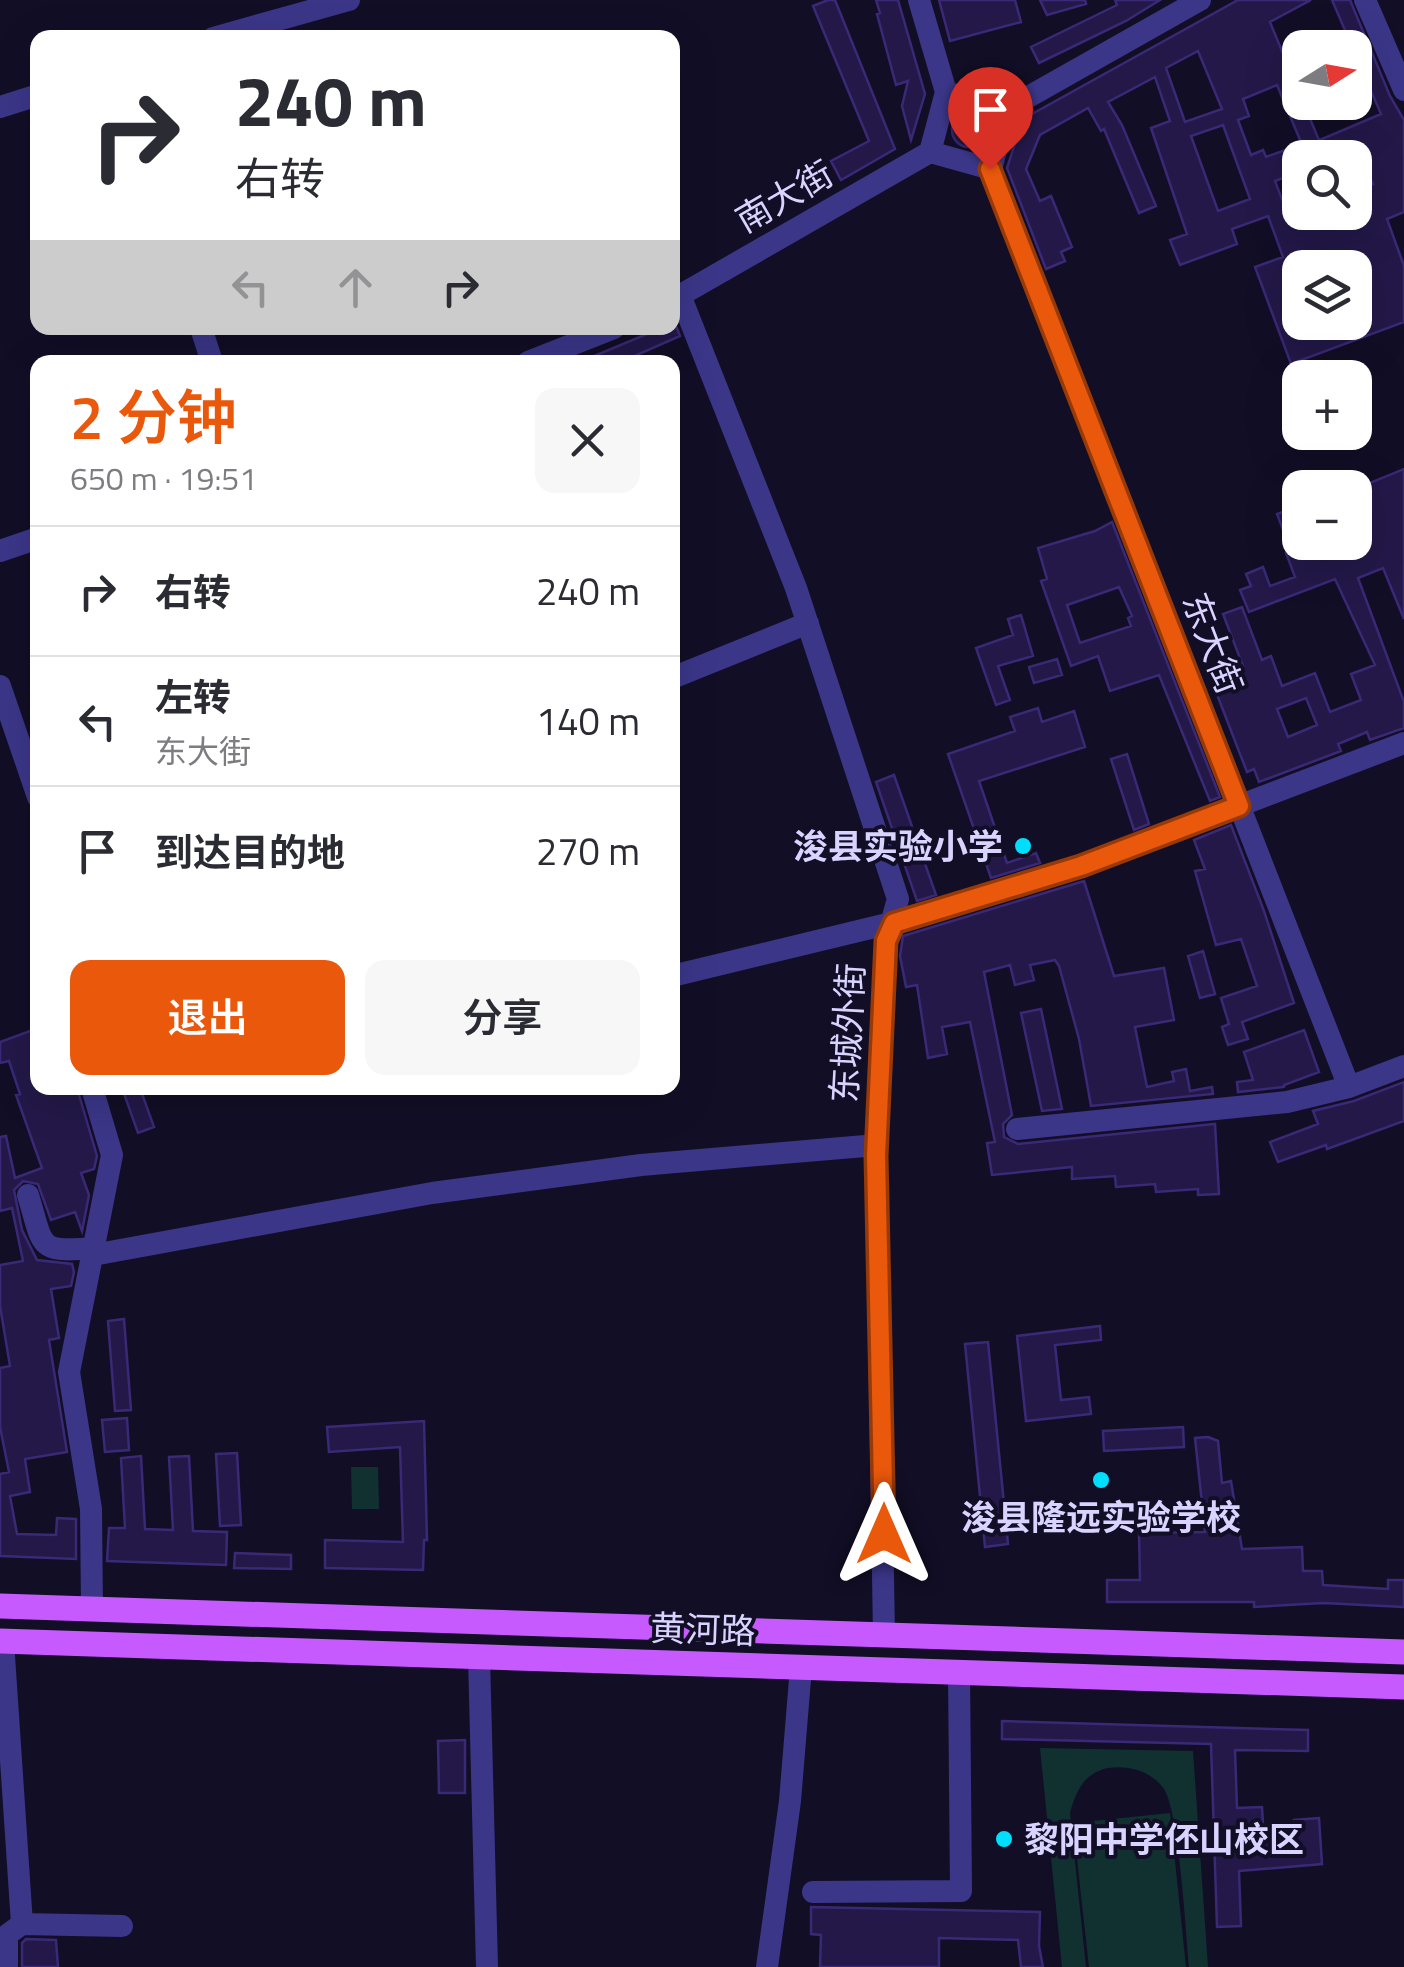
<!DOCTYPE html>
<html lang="zh">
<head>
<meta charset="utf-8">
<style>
	:root { --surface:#fff; --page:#f7f7f7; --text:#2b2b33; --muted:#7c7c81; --line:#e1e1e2; --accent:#ea580c }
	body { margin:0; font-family:"Titillium Web","Noto Sans SC",sans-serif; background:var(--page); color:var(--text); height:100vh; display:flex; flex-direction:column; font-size:38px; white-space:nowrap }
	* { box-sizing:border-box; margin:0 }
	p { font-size:32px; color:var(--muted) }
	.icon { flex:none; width:55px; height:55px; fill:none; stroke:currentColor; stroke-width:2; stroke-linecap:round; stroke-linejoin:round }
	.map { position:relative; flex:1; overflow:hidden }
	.details { position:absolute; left:30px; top:355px; width:650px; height:740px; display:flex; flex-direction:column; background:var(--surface); border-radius:20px; box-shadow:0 10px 40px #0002 }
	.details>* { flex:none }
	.guide { position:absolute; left:30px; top:30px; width:650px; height:305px; border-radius:20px; box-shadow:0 10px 40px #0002; background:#fff; color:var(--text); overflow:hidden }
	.needle { width:65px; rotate:79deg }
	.tools { position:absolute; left:1282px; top:30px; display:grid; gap:20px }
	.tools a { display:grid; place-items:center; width:90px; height:90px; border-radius:20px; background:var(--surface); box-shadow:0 10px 40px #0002; font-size:50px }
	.pin { position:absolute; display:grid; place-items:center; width:85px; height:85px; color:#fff; margin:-102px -42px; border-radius:50% 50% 50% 0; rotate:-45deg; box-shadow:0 0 10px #0007 }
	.pin .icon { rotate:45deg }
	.me { position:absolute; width:110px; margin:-55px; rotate:0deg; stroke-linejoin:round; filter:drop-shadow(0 0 8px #0008) }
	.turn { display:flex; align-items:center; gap:35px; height:210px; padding:0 40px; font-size:45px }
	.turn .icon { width:130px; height:130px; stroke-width:2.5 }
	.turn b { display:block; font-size:70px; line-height:85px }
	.lanes { display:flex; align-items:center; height:95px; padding:0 40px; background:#0003; justify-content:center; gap:50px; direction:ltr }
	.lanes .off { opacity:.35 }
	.round { display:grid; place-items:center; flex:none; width:105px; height:105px; border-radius:20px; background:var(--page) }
	.head { display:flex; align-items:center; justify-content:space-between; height:170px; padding:0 40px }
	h1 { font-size:60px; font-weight:600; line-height:75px; color:var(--accent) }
	.button { display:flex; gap:20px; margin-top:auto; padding:20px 40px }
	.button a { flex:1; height:115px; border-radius:20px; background:var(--accent); color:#fff; font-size:40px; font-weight:600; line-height:115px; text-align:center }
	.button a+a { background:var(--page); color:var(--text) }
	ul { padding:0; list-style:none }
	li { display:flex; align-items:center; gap:30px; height:130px; padding:0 40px; border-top:2px solid var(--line) }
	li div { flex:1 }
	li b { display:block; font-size:38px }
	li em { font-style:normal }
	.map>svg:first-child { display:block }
</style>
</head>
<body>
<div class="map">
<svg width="1404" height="1967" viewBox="0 0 1404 1967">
	<rect width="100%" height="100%" fill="#120e26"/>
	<!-- green -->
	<path fill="#103130" d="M 351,1467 L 378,1467 L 379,1509 L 352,1509 Z
		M 1040,1748 L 1193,1751 L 1208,1967 L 1189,1967 C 1186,1933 1179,1812 1164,1789 C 1151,1771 1129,1765 1108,1768 C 1084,1773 1076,1791 1070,1813 L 1086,1967 L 1062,1967 Z
		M 1170,1813 L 1186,1967 L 1089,1967 L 1073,1823 Z"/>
	<!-- building -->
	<path fill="#231848" stroke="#3a2976" stroke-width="2.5" fill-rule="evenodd" d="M 828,0 L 835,0 L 895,149 L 841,180 L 831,161 L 869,141 L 813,6 Z
		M 876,0 L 898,0 L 925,94 L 911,140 L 902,106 L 908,81 L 896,85 L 877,14 L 880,13 Z
		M 939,0 L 1015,0 L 1021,22 L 950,41 Z
		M 1040,0 L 1085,0 L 1086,4 L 1047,15 Z
		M 1115,0 L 1160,0 L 1126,21 L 1039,63 L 1031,47 L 1117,5 Z
		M 1238,0 L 1311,0 L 1270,22 L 1291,73 L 1300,69 L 1300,102 L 1303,102 L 1319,140 L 1303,147 L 1277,85 L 1243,99 L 1249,116 L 1238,120 L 1251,155 L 1263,150 L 1266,157 L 1285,150 L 1294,174 L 1275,181 L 1288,215 L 1295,212 L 1355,212 L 1355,190 L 1373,184 L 1361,158 L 1322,158 L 1315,142 L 1381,114 L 1332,0 L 1350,0 L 1390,96 L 1404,120 L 1404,212 L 1387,219 L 1404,266 L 1404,322 L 1291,364 L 1255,267 L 1283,257 L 1268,216 L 1232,229 L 1237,244 L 1180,265 L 1170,240 L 1187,234 L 1151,128 L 1170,121 L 1155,77 L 1108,102 L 1122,125 L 1156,206 L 1139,213 L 1104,129 L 1101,131 L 1088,108 L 1040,135 L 1026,169 L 1040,201 L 1051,196 L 1072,247 L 1061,252 L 1065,261 L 1046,269 L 1007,168 L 1023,119 ZM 1198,51 L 1222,109 L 1185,122 L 1166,68 ZM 1223,125 L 1250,199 L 1218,211 L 1191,136 ZM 1300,268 L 1355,268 L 1355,293 L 1366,322 L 1300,322 Z
		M952 130a17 17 0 1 1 34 0a17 17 0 1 1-34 0Z
		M 661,328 L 677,328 L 680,336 L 621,362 L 580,362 Z
		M 1404,469 L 1404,619 L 1383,568 L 1358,578 L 1404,702 L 1404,728 L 1370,740 L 1367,732 L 1338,744 L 1341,751 L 1259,782 L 1254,769 L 1247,772 L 1211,679 L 1243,666 L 1223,614 L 1242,607 L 1262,660 L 1271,656 L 1282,686 L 1315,673 L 1330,712 L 1361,700 L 1351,674 L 1375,665 L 1335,579 L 1249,612 L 1240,590 L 1251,586 L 1246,574 L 1263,567 L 1270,586 L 1295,577 L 1286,553 L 1291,551 L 1277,514 L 1291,509 L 1300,531 L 1300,542 L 1355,542 L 1366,537 L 1355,507 L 1355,489 ZM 1306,698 L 1317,725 L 1288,737 L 1277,709 Z
		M 1112,522 L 1220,797 L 1210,801 L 1159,675 L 1110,691 L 1098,656 L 1071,666 L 1041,581 L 1047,579 L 1038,548 L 1095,531 ZM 1119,587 L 1132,616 L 1128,618 L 1131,626 L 1080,643 L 1067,605 Z
		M 1021,615 L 1033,656 L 998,666 L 1010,700 L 996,705 L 976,648 L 1013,635 L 1008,619 Z
		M 1057,659 L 1062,675 L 1034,683 L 1029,667 Z
		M 1038,708 L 1042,722 L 1074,711 L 1085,747 L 979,781 L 1007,863 L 1036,853 L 1040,863 L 991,878 L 948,754 L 1015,731 L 1010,717 Z
		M 1127,754 L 1149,824 L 1134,830 L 1111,759 Z
		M 894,775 L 936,895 L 917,901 L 876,782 Z
		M 1231,825 L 1264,911 L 1294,1003 L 1242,1022 L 1248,1039 L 1228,1045 L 1222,1027 L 1229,1024 L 1221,998 L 1257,986 L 1241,939 L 1216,945 L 1195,871 L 1205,869 L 1194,840 Z
		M 1084,881 L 1114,976 L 1164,968 L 1174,1020 L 1135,1027 L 1147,1087 L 1174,1081 L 1172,1072 L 1186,1069 L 1190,1091 L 1212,1087 L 1213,1094 L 1091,1106 L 1079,1039 L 1059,966 L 1055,960 L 1030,965 L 1034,980 L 1015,985 L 1010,965 L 984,972 L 1012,1115 L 1003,1124 L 1004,1137 L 1018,1144 L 1215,1124 L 1219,1194 L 1198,1195 L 1198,1189 L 1156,1192 L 1155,1184 L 1116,1187 L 1115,1176 L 1072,1179 L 1072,1167 L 992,1175 L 987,1143 L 995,1142 L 970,1022 L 942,1027 L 947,1054 L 928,1058 L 917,985 L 906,987 L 900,956 L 903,936 Z
		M 1203,951 L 1215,994 L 1200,998 L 1188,956 Z
		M 1041,1009 L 1062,1109 L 1042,1111 L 1021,1013 Z
		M 38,1028 L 38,1088 L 77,1088 L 97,1156 L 94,1169 L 81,1173 L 89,1195 L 82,1231 L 75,1212 L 51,1220 L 38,1184 L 23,1181 L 14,1190 L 22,1230 L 37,1260 L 72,1264 L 74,1272 L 71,1286 L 51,1289 L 59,1338 L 49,1340 L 67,1452 L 25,1459 L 30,1492 L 10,1496 L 17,1534 L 56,1535 L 57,1518 L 76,1519 L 76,1559 L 0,1556 L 0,1474 L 9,1472 L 0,1427 L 0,1368 L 10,1366 L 0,1306 L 0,1265 L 23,1261 L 12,1208 L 0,1211 L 0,1137 L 6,1136 L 15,1178 L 42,1168 L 16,1095 L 20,1094 L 9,1061 L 0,1063 L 0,1042 Z
		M 1304,1030 L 1319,1072 L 1284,1085 L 1284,1087 L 1238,1092 L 1237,1082 L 1253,1080 L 1244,1052 Z
		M 1404,1082 L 1404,1121 L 1327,1149 L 1326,1145 L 1278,1162 L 1270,1142 L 1318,1124 L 1313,1111 L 1354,1101 Z
		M 122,1088 L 140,1088 L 154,1127 L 138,1133 Z
		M 124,1319 L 131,1410 L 115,1411 L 108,1321 Z
		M 1100,1326 L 1101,1340 L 1055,1345 L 1061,1400 L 1089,1397 L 1091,1414 L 1026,1421 L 1017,1336 Z
		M 988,1342 L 1008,1544 L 985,1547 L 965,1344 Z
		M 127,1418 L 129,1450 L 105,1452 L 102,1420 Z
		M 424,1421 L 427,1540 L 424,1540 L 423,1570 L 325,1568 L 325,1540 L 403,1542 L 400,1447 L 329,1452 L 327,1427 Z
		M 1183,1427 L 1184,1447 L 1104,1451 L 1103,1431 Z
		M 1208,1437 L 1218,1441 L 1222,1483 L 1231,1481 L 1242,1549 L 1302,1547 L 1303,1571 L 1322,1571 L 1323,1585 L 1388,1589 L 1388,1580 L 1404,1580 L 1404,1607 L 1323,1603 L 1254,1607 L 1254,1602 L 1107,1602 L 1107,1580 L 1140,1580 L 1139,1533 L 1205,1532 L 1195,1438 Z
		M 237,1453 L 241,1525 L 220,1526 L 216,1454 Z
		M 141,1456 L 145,1529 L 173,1530 L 169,1457 L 189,1456 L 193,1531 L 227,1532 L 226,1565 L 107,1561 L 109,1528 L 125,1528 L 121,1458 Z
		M 235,1553 L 291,1555 L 291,1569 L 234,1568 Z
		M 1002,1721 L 1308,1730 L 1308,1751 L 1235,1750 L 1237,1808 L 1262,1807 L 1264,1841 L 1295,1838 L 1294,1820 L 1319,1818 L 1322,1864 L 1239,1871 L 1241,1926 L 1217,1927 L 1211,1744 L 1002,1739 Z
		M 465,1740 L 465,1793 L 439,1793 L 438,1741 Z
		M 811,1907 L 1040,1912 L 1039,1946 L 1043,1967 L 1021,1967 L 1018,1940 L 939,1938 L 939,1967 L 820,1967 L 821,1935 L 811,1934 Z
		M 26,1939 L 56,1940 L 58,1967 L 22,1967 L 22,1943 Z"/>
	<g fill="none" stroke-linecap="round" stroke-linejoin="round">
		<!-- minor -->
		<path stroke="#3b3688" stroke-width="22" d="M 919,0 L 946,92
			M 1365,0 L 1404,90
			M 213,38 L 349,0
			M 946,92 L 1007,109 L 991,169 L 930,152 Z
			M 0,107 L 38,95
			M 1007,109 L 1200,0
			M 991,169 L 1349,1087 L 1404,1066
			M 680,295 L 796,588 L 898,899 L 886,941 L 876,1156 L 884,1635
			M 672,300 L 930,152
			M 201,328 L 212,362
			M 528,362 L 614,328
			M 0,551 L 38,538
			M 672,678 L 808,623
			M 0,686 L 38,797
			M 672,976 L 912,918 L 1081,866 L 1404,743
			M 92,1088 L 112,1155 L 69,1372 L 91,1509 L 92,1609
			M 1017,1129 L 1287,1102 L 1349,1087
			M 28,1195 C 44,1247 36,1253 94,1248
			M 93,1255 L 432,1193 L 641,1165 L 877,1145
			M 3,1641 L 22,1924
			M 479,1657 L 487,1967
			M 813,1892 L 961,1891 L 959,1672
			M 7,1967 L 7,1935 L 22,1924 L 122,1926
			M 767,1967 L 790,1801 L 801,1667"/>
		<!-- major -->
		<path stroke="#c65aff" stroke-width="25" d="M 0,1606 L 1404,1652
			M 0,1641 L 1404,1687"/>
	</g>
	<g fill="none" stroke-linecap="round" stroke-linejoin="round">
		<defs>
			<path id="route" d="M 884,1534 L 876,1156 L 886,941 L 894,923 L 1081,866 L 1239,806 L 990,169"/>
		</defs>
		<!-- route casing -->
		<use href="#route" stroke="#983908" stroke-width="25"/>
		<!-- route -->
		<use href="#route" stroke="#ea580c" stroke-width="18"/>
	</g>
	<!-- markers -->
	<g fill="#00defe" stroke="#120e26" stroke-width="4">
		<circle cx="1023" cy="846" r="10"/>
		<circle cx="1101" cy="1480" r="10"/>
		<circle cx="1004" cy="1839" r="10"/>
	</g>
	<g text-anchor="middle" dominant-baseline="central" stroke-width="8" stroke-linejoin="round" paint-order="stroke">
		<!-- street labels -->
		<g font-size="35" fill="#d9d3ff" stroke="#120e26">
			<text transform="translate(784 196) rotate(-30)">南大街</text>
			<text transform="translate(1213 643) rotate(69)">东大街</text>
			<text transform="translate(847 1033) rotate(-87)">东城外街</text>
			<text transform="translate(703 1629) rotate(2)">黄河路</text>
		</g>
		<!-- poi labels -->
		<g font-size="35" font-weight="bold" fill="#d9d3ff" stroke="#120e26" text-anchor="end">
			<text x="1003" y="846">浚县实验小学</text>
			<text x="1101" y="1517" text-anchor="middle">浚县隆远实验学校</text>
			<text x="1024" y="1839" text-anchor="start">黎阳中学伾山校区</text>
		</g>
	</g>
</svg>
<div class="tools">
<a><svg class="needle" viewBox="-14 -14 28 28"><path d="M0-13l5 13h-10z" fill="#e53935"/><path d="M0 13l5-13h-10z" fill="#7c7c81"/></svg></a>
<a><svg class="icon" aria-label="search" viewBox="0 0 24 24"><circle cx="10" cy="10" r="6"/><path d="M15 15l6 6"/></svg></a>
<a><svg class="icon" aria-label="layers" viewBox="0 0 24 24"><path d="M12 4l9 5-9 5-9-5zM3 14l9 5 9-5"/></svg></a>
<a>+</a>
<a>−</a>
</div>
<div class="pin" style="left:990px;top:169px;background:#d93025"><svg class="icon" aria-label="arrive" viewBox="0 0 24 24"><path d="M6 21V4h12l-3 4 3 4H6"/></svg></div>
<svg class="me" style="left:884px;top:1534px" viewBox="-20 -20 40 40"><path d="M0-17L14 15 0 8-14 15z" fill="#ea580c" stroke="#fff" stroke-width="4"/></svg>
<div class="guide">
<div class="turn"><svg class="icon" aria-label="right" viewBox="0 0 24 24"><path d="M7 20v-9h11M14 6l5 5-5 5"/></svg><div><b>240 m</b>右转</div></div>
<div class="lanes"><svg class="icon off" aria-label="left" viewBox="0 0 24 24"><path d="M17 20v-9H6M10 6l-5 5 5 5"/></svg><svg class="icon off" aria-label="ahead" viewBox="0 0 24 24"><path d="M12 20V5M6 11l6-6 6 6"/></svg><svg class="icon" aria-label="right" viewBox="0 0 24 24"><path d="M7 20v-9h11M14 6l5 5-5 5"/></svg></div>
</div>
<section class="details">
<div class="head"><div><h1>2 分钟</h1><p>650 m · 19:51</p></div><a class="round"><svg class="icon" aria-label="close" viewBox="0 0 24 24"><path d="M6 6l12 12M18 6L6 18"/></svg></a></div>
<ul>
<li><svg class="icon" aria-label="right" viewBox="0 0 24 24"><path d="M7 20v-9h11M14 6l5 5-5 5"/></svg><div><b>右转</b></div><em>240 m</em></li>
<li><svg class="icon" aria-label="left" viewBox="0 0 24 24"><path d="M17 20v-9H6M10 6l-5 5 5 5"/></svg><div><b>左转</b><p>东大街</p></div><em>140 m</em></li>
<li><svg class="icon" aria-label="arrive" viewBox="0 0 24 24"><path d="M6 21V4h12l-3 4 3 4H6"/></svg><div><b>到达目的地</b></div><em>270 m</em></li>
</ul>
<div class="button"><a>退出</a><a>分享</a></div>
</section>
</div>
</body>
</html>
